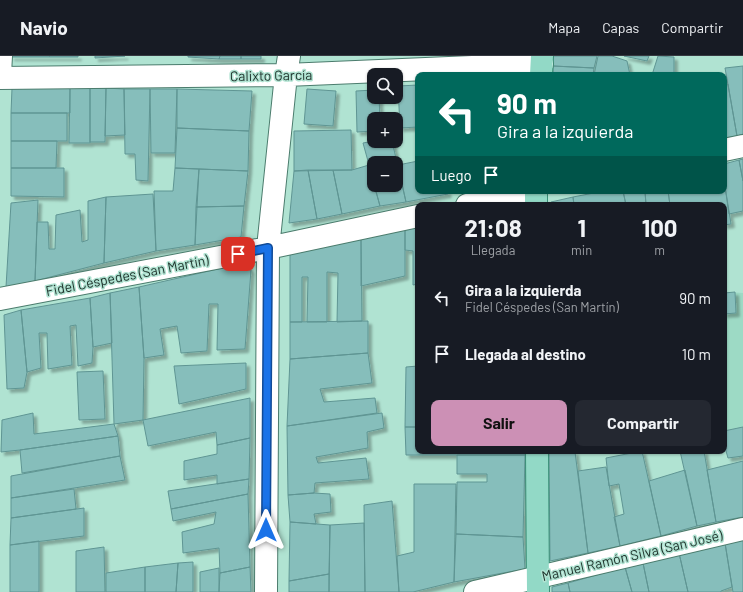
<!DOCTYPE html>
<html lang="es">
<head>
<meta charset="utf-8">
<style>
	:root { --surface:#171b24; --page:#242831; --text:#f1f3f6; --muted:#9ea1a6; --line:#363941; --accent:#cc90b5 }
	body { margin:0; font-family:Barlow,sans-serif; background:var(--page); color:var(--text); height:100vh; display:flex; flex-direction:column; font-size:15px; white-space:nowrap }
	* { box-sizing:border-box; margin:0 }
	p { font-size:13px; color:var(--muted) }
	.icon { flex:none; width:22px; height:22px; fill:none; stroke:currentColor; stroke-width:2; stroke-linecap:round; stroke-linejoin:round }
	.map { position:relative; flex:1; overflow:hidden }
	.sheet { position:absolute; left:415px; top:146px; width:312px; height:252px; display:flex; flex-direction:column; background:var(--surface); border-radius:8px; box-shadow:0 1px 3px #0004 }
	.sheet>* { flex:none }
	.banner { position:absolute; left:415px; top:16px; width:312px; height:122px; border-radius:8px; box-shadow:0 1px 3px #0004; background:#00695c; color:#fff; overflow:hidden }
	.controls { position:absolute; left:367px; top:12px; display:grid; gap:8px }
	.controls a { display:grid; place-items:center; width:36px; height:36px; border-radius:8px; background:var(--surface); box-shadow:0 1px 3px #0004; font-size:20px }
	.pin { position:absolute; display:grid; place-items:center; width:34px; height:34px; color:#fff; margin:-17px; border-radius:8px; box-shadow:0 2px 6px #0006 }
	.me { position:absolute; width:44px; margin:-22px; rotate:0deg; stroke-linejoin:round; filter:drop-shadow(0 0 3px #0008) }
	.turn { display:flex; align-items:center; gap:14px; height:84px; padding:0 16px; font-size:18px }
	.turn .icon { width:52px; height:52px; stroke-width:2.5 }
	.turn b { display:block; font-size:28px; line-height:34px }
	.then { display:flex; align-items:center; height:38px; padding:0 16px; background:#0003; gap:8px; font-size:15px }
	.eta { display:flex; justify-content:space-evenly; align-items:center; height:68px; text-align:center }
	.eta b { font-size:24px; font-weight:700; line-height:28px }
	.primary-button { display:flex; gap:8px; margin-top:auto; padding:8px 16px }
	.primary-button a { flex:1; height:46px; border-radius:8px; background:var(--accent); color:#111; font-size:16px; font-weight:700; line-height:46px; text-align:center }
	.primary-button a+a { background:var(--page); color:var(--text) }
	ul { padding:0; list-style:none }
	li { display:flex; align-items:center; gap:12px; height:56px; padding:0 16px }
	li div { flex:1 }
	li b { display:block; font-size:15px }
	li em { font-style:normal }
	header { display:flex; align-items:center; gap:24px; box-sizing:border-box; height:56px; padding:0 20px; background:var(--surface); border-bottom:1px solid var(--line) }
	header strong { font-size:19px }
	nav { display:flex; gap:22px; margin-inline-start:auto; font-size:14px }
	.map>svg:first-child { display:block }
</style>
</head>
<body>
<header>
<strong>Navio</strong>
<nav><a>Mapa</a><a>Capas</a><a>Compartir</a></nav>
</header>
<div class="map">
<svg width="743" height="536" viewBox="0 0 743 536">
	<defs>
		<filter id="shadow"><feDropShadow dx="3.5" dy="3.5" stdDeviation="1" flood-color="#0004"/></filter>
	</defs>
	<rect width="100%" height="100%" fill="#b0e3d2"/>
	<!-- built -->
	<path fill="#9ddac5" d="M 724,236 L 743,237 L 743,371 L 724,375 Z"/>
	<!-- building -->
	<path fill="#86bebb" stroke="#5f9593" filter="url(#shadow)" d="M 11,0 L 50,0 L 49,1 L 11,1 Z
		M 50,0 L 78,0 L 78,1 L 49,1 Z
		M 95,0 L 125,0 L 95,2 Z
		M 188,0 L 220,0 L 219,3 L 188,1 Z
		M 220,0 L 241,0 L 241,3 L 219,3 Z
		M 241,0 L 261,0 L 261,3 L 241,3 Z
		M 552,0 L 597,0 L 594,12 L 553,10 Z
		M 598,0 L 612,0 L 627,5 L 630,19 L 594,19 Z
		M 624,0 L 649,0 L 647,5 Z
		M 658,0 L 674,1 L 674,19 L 652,19 Z
		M 553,10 L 594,12 L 593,19 L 553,19 Z
		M 743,10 L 743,78 L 737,80 L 725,12 Z
		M 728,28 L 737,80 L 724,82 L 724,29 Z
		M 418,29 L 418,71 L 400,72 L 398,30 Z
		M 12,32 L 70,32 L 70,57 L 11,57 Z
		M 70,32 L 90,32 L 90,87 L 69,87 Z
		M 90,32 L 106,32 L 105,86 L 90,86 Z
		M 106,32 L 124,33 L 125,79 L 105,80 Z
		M 124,33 L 150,33 L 148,125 L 136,124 L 135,98 L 125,98 Z
		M 150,33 L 177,33 L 175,97 L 151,97 Z
		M 177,33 L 252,35 L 249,75 L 177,72 Z
		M 307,33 L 336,35 L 333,70 L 304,68 Z
		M 374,34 L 374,41 L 379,41 L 380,63 L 374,63 L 374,75 L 357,76 L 356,35 Z
		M 11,57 L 67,57 L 67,85 L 11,85 Z
		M 177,72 L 249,75 L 248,115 L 175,112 Z
		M 351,74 L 352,114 L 294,115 L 294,75 Z
		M 11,85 L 57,85 L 56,112 L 11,112 Z
		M 374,85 L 392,85 L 406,146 L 380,150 L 374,129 L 396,129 L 396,107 L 374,107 L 374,127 L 363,87 Z
		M 743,103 L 743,125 L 739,104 Z
		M 739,104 L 743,125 L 743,155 L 729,158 L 724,124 L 724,108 Z
		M 418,105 L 418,135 L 447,135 L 448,138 L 406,146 L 398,109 Z
		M 369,109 L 380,150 L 342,158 L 333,114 L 352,114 Z
		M 11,112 L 64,112 L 64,141 L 11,140 Z
		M 175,112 L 199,113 L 195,189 L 156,195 L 154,135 L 173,135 Z
		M 199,113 L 248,115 L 244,150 L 196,151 Z
		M 308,114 L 317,163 L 289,167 L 294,115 Z
		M 308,114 L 333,114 L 342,158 L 317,163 Z
		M 724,124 L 731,168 L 724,169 L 724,149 L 670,149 L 668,135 L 724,135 Z
		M 604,135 L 623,135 L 626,149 L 574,149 L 573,141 Z
		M 623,135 L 645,135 L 646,149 L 626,149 Z
		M 645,135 L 668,135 L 670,149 L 646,149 Z
		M 153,138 L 156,195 L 104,207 L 106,141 Z
		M 106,141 L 104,207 L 35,225 L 37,166 L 48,166 L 49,193 L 55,193 L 56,159 L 80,154 L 82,186 L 88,184 L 88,145 Z
		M 573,141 L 574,149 L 551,149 L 551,146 Z
		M 38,144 L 35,225 L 6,231 L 11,147 Z
		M 244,150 L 241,181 L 195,189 L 196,151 Z
		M 418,170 L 418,228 L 413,229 L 413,195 L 405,194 L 405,172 Z
		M 405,172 L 405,220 L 361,230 L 361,182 Z
		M 361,182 L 362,265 L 337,266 L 338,217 L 327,216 L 327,266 L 307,266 L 308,221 L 302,221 L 302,266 L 290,266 L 290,198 Z
		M 244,207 L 251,214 L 245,293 L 217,294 L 218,248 L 209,248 L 207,295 L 181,297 L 177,270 L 160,273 L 164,299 L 144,302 L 139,231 Z
		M 139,231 L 144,302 L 143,364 L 114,368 L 110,237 Z
		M 735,236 L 736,257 L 724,258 L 724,237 Z
		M 110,237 L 112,287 L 93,291 L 90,242 Z
		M 90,242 L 93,291 L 92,307 L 78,310 L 76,269 L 70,270 L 72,309 L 48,313 L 47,277 L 39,277 L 41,312 L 27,316 L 21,254 Z
		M 21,254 L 27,316 L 24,332 L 7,333 L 4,259 Z
		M 368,265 L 368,297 L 290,303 L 290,266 Z
		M 368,297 L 372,327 L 320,333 L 324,346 L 375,342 L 377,357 L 287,370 L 290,303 Z
		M 246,307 L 246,333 L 179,348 L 174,310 Z
		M 418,310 L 418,371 L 405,371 L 406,311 Z
		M 103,315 L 105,363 L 79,364 L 77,316 Z
		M 250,342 L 250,382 L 217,389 L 216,376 L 148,390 L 143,364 Z
		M 33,357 L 34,378 L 114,368 L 118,380 L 20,394 L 1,396 L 2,364 Z
		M 382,357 L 384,372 L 367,376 L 368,392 L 316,401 L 318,407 L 366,402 L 369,423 L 315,427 L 314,437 L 288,439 L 287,370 Z
		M 405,371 L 418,371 L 418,395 L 524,395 L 525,399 L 406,399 Z
		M 743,371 L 743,400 L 728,402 L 724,388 L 724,375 Z
		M 118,380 L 120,400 L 22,417 L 20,394 Z
		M 250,382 L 249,423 L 217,428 L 217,419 L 184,424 L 184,405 L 217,398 L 217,389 Z
		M 642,395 L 661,480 L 620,490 L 614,461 L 624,458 L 619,428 L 609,430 L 606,402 Z
		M 680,395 L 704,395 L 716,466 L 697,470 Z
		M 549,396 L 575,396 L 588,497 L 550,505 Z
		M 457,399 L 525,399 L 523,481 L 456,478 L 457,426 L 487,426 L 487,418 L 457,418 Z
		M 120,400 L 125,424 L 11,442 L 11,420 Z
		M 743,405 L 743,461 L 716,466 L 707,414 Z
		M 606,411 L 620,490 L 588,497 L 578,415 Z
		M 685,414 L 697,470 L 661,480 L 649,425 Z
		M 249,423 L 248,438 L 171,453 L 168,435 Z
		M 414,428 L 456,428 L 454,526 L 413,536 L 399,536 L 397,500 L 414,496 Z
		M 74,433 L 76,453 L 11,462 L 11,442 Z
		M 314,437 L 330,438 L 331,456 L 314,458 L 316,468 L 290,466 L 288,439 Z
		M 248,438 L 250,511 L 220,517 L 219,492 L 183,497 L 182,476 L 214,468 L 216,456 L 173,465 L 171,453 Z
		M 392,445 L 399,536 L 365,536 L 364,449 Z
		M 84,452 L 84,480 L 10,489 L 11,462 Z
		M 290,466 L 330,469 L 329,518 L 289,525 Z
		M 364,467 L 365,536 L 329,536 L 330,469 Z
		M 456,478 L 523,481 L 525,513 L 454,526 Z
		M 743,483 L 743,536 L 733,536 L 725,487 Z
		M 39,485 L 39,536 L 10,536 L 10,489 Z
		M 725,487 L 732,531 L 721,535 L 721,536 L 688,536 L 679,497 Z
		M 104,491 L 105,536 L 76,536 L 76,495 Z
		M 679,497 L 688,536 L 649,536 L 643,507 Z
		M 193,506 L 193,536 L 176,536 L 178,507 Z
		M 178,507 L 176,536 L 145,536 L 145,511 Z
		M 643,507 L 649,536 L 632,536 L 625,511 Z
		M 145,511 L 145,536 L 106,536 L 106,517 Z
		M 250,511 L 251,536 L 219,536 L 220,517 Z
		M 625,511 L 632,536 L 570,536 L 568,527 Z
		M 219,512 L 219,536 L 200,536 L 200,516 Z
		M 329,518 L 329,536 L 289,536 L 289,525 Z
		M 568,527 L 570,536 L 552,536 L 552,531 Z"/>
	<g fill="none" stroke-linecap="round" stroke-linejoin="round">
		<defs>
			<path id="minor" d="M 0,17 L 1,0
				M 0,22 L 286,19 L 542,8
				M 724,94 L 743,90
				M 467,149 L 532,135
				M 0,243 L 268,192 L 418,160
				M 266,536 L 268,192 L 286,19 L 289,0
				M 475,536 L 743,473"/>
			<path id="primary" d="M 541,19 L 542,0
				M 536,135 L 536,149
				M 537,395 L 538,536"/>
		</defs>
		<!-- minor casing -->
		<use href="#minor" stroke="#4b7c6d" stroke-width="24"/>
		<!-- primary casing -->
		<use href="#primary" stroke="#3a8e77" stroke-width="24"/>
		<!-- minor -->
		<use href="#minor" stroke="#fff" stroke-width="22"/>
		<!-- primary -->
		<use href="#primary" stroke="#92d9c6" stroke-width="22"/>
	</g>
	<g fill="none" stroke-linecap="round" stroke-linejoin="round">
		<defs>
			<path id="route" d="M 238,198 L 268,192 L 266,474"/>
		</defs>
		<!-- route casing -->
		<use href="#route" stroke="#114b97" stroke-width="10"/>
		<!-- route -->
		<use href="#route" stroke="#1a73e8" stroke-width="7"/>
	</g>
	<g text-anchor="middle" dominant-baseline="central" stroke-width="3" stroke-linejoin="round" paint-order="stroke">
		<!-- street labels -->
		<g font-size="14" fill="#1e322b" stroke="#b0e3d2">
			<text transform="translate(271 19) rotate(-1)">Calixto García</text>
			<text transform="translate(127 219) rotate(-11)">Fidel Céspedes (San Martín)</text>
			<text transform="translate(632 499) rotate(-13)">Manuel Ramón Silva (San José)</text>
		</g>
	</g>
</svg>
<div class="controls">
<a><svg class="icon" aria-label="search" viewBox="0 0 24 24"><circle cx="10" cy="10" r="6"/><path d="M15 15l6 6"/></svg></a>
<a>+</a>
<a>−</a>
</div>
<div class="pin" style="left:238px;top:198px;background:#d93025"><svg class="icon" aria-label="arrive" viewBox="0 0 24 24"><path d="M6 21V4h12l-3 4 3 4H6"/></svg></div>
<svg class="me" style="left:266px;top:474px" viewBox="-20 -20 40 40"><path d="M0-17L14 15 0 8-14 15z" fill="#1a73e8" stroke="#fff" stroke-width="4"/></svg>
<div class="banner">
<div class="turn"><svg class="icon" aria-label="left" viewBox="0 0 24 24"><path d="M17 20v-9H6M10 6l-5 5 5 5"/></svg><div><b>90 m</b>Gira a la izquierda</div></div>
<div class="then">Luego<svg class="icon" aria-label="arrive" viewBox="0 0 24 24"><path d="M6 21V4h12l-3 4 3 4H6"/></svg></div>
</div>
<section class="sheet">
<div class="eta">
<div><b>21:08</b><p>Llegada</p></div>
<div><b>1</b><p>min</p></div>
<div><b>100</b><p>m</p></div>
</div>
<ul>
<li><svg class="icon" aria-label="left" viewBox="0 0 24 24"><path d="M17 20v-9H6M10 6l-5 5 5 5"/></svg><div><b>Gira a la izquierda</b><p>Fidel Céspedes (San Martín)</p></div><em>90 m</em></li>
<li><svg class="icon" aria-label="arrive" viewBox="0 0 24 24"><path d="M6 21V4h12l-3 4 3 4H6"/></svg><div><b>Llegada al destino</b></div><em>10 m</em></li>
</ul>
<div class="primary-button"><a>Salir</a><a>Compartir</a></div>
</section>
</div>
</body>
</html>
